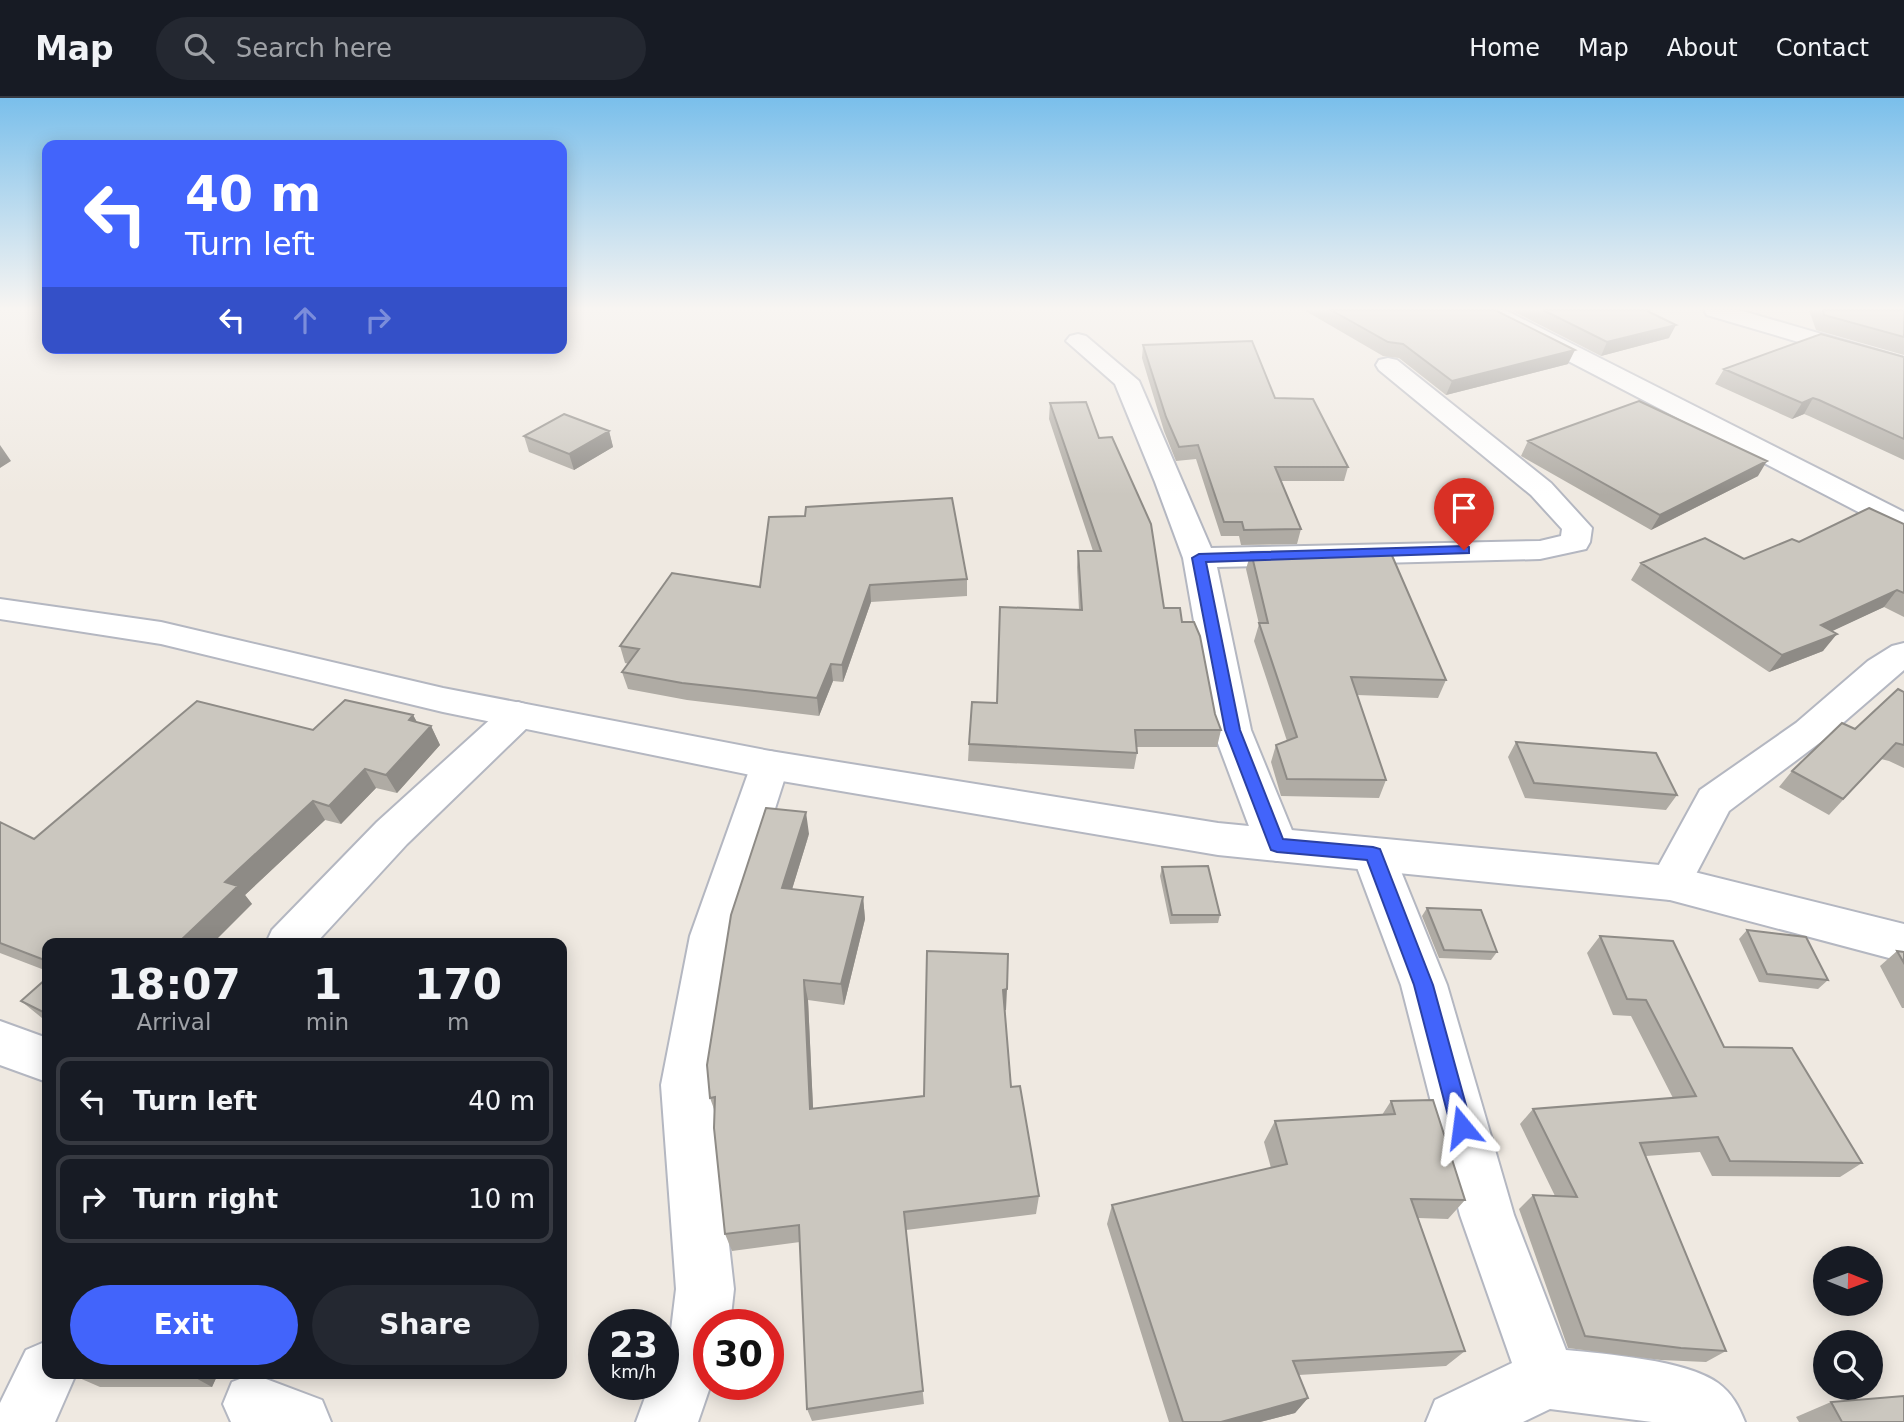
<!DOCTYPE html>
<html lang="en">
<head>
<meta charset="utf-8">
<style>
	:root { --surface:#171b24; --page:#242831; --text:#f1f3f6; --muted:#9ea1a6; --line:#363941; --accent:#4264fb }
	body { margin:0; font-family:"DejaVu Sans",sans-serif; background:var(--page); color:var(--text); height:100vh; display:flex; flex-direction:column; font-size:26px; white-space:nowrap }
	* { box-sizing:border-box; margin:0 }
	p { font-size:23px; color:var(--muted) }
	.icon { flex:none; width:38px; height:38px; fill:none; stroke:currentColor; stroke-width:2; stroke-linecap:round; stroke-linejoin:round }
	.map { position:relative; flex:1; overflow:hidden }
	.drawer { position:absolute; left:42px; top:840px; width:525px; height:441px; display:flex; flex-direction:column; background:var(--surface); border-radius:14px; box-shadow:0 4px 18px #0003 }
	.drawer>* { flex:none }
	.banner { position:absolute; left:42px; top:42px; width:525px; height:214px; border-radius:14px; box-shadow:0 4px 18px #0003; background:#4264fb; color:#fff; overflow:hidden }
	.needle { width:46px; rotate:91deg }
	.buttons { position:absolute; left:1813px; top:1148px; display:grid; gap:14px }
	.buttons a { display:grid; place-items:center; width:70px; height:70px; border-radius:50%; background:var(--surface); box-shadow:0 4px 18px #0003; font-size:35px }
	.speed { position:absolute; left:588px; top:1211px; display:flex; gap:14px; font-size:35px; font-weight:700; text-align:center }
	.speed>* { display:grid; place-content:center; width:91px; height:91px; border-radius:50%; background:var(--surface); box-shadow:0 4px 18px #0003; line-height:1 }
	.speed small { font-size:18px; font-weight:400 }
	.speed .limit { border:10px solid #d22; background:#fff; color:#111 }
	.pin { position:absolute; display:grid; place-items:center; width:60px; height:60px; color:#fff; margin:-72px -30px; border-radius:50% 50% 50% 0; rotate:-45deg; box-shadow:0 0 7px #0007 }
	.pin .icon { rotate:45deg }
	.me { position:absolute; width:77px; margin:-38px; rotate:344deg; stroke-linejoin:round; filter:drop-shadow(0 0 5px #0008) }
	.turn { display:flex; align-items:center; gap:24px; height:147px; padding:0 28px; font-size:32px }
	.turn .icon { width:91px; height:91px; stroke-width:2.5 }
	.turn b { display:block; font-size:49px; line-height:60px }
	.lanes { display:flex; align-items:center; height:66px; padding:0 28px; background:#0003; justify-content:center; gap:35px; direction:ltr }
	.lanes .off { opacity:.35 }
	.eta { display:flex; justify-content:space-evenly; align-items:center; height:119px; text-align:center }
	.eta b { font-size:42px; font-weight:700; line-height:49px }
	.button { display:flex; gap:14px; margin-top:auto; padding:14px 28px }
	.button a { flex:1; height:80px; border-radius:42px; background:var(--accent); color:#fff; font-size:28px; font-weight:700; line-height:80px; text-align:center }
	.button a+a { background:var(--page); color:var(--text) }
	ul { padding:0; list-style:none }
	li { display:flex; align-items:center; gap:21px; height:88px; margin:0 14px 10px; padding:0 14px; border:4px solid var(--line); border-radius:14px }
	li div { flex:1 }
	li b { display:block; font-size:26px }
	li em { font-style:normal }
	header { display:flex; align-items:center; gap:42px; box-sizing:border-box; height:98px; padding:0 35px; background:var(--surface); border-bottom:2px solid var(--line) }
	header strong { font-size:33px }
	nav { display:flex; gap:38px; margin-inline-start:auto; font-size:24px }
	.search { width:490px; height:63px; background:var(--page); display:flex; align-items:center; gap:18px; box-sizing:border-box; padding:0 24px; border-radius:38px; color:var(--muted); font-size:26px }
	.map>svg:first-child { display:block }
</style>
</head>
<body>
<header>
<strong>Map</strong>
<div class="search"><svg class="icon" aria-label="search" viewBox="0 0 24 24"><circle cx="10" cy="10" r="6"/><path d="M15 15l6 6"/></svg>Search here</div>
<nav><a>Home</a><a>Map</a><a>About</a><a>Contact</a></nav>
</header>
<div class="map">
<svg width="1904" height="1324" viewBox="0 0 1904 1324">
	<rect width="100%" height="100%" fill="#efe9e1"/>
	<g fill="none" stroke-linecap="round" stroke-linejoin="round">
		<defs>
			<path id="street" d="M 1477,212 L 1505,212 L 1904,414 L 1904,435 L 1893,432 L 1480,217 Z
				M 1704,212 L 1739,212 L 1904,260 L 1904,275 L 1707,217 Z
				M 1078,236 L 1086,238 L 1139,283 L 1211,450 L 1540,443 L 1561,438 L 1562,431 L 1531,397 L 1379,272 L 1376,267 L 1379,262 L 1388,260 L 1397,262 L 1551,385 L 1592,430 L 1590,444 L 1586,451 L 1540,461 L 1217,469 L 1251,632 L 1298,747 L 1292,758 L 1277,763 L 1262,758 L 1256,747 L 1213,632 L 1183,460 L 1155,384 L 1115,286 L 1066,243 L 1070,238 Z
				M 1904,545 L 1904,572 L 1822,643 L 1729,713 L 1685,797 L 1670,802 L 1655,797 L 1649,785 L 1700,692 L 1796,625 L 1868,563 L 1892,548 Z
				M 518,604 L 531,608 L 536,617 L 531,626 L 407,746 L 316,845 L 266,845 L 272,832 L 377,724 L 505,608 Z
				M 770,653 L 784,657 L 789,667 L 734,838 L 711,987 L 734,1191 L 730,1227 L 709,1227 L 711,1286 L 698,1324 L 636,1324 L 650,1286 L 663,1286 L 663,1252 L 671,1232 L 676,1191 L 661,987 L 690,838 L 751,667 L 756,657 Z
				M 1373,740 L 1388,744 L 1394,756 L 1447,887 L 1514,1117 L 1566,1252 C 1606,1256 1686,1262 1718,1285 C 1732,1295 1739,1309 1745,1324 L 1652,1324 L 1550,1311 L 1523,1324 L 1426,1324 L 1435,1302 L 1512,1265 L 1460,1117 L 1401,887 L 1352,756 L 1358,744 Z
				M 0,923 L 47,940 L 47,984 L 0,967 Z
				M 47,1243 L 47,1276 L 76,1276 L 55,1324 L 0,1324 L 0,1305 L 26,1252 Z
				M 253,1276 L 322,1302 L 331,1324 L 231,1324 L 223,1306 L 232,1284 Z"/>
			<path id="secondary" d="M 0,501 L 161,524 L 443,590 L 770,653 L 1218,725 L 1670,768 L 1904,826 L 1904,864 L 1670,802 L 1218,757 L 770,681 L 443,614 L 161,546 L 0,521 Z"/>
		</defs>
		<!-- street casing -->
		<use href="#street" stroke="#b4b7c1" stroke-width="4"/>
		<!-- secondary casing -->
		<use href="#secondary" stroke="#b4b7c1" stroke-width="4"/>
		<!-- street -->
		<use href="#street" fill="#fff" fill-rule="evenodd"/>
		<!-- secondary -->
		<use href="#secondary" fill="#fff" fill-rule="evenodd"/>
	</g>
	<!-- wall -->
	<path fill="#afaba4" d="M 1304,212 L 1495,212 L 1568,266 L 1446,297 L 1399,260 L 1383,258 Z
		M 1511,212 L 1651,212 L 1649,214 L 1669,240 L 1601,258 Z
		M 1809,212 L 1904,212 L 1904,257 L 1816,232 Z
		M 1143,247 L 1275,300 L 1348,369 L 1344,383 L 1281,383 L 1301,431 L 1297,446 L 1241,447 L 1239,438 L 1221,438 L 1196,361 L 1176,363 L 1164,333 L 1142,260 Z
		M 1904,259 L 1904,362 L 1809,318 L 1804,316 L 1792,321 L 1715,286 L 1724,271 Z
		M 1050,305 L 1099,340 L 1164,510 L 1182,524 L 1221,632 L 1217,649 L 1136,649 L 1137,655 L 1134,671 L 968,663 L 969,646 L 997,605 L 1079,512 L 1077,469 L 1078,453 L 1093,453 L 1049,321 Z
		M 609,333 L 613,349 L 574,372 L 529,354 L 524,338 Z
		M 1528,343 L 1758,378 L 1651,432 L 1521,358 Z
		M 1904,426 L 1904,519 L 1884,509 L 1831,533 L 1823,553 L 1769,574 L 1631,482 L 1641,465 L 1744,461 L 1799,444 Z
		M 1251,454 L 1446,582 L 1438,600 L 1357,597 L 1386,682 L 1379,700 L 1281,698 L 1271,664 L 1276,647 L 1287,643 L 1254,543 L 1259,526 L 1246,471 Z
		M 967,481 L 967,498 L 871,504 L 843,584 L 833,583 L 819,618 L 687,602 L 628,591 L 622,574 L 629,566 L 625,565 L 620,548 L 760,489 Z
		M 1904,594 L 1904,670 L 1889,663 L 1881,661 L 1829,717 L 1779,689 L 1792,673 L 1855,631 Z
		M 413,617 L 417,624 L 431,628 L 440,647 L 397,695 L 376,690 L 341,726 L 325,722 L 245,797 L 252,806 L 47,845 L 47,873 L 0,855 L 0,724 L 34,741 L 313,632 Z
		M 1516,644 L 1677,697 L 1666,712 L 1525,700 L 1508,659 Z
		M 809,736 L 792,791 L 863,799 L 865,821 L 844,907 L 808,902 L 813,1011 L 924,998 L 927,853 L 1006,912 L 1005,912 L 1011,989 L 1039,1098 L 1036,1116 L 906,1132 L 924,1306 L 812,1323 L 807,1311 L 800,1144 L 732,1153 L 725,1136 L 714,1011 L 710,1000 Z
		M 1162,769 L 1220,817 L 1218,825 L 1170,826 L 1160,778 Z
		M 1427,810 L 1497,854 L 1491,862 L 1439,860 L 1422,818 Z
		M 1747,832 L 1828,882 L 1818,891 L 1759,884 L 1739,841 Z
		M 1600,838 L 1724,949 L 1862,1065 L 1840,1079 L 1712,1078 L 1700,1054 L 1646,1058 L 1726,1253 L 1706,1264 L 1661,1262 L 1568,1250 L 1519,1111 L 1533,1097 L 1555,1098 L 1520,1026 L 1533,1011 L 1673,1000 L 1631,918 L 1613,917 L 1587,855 Z
		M 1897,853 L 1904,854 L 1904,910 L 1902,910 L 1880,868 Z
		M 47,880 L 47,923 L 42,920 L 21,903 Z
		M 1391,1003 L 1465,1102 L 1448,1121 L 1418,1120 L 1465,1253 L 1446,1268 L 1299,1277 L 1308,1300 L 1295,1315 L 1260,1324 L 1169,1324 L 1107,1126 L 1112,1107 L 1271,1070 L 1264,1044 L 1275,1023 L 1382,1017 Z
		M 78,1276 L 218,1276 L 212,1289 L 100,1289 L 77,1279 Z
		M 1831,1304 L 1904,1324 L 1799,1324 L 1796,1319 Z"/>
	<!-- shaded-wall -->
	<path fill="#8e8b86" d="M 1676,227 L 1669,240 L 1601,258 L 1607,244 Z
		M 1575,252 L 1568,266 L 1446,297 L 1452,283 Z
		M 1813,300 L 1804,316 L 1792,321 L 1802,305 Z
		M 609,333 L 613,349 L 574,372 L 569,356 Z
		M 0,347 L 11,363 L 0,370 Z
		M 1767,363 L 1758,378 L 1651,432 L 1660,417 Z
		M 870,487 L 871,504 L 843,584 L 842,567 Z
		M 1897,492 L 1884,509 L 1809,544 L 1821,527 Z
		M 1837,536 L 1823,553 L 1769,574 L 1782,557 Z
		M 831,566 L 833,583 L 819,618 L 817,600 Z
		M 413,617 L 423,636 L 409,622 Z
		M 431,628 L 440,647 L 397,695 L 386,677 Z
		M 365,671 L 376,690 L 341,726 L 329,708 Z
		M 313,703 L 325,722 L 245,797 L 252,806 L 213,845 L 178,845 L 225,784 Z
		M 806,714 L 809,736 L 786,811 L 782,790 Z
		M 863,799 L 865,821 L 844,907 L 841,886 Z
		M 804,882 L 808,902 L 814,1030 L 810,1011 Z
		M 1007,891 L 1006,912 L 1002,913 L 1003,892 Z
		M 193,1276 L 218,1276 L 212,1289 L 192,1278 Z
		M 1308,1300 L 1295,1315 L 1260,1324 L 1221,1324 Z"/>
	<!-- building -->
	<path fill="#cbc7bf" stroke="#8e8b86" stroke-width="2" d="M 1331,212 L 1495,212 L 1575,252 L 1452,283 L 1403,246 L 1388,244 Z
		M 1543,212 L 1648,212 L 1647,213 L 1676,227 L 1607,244 Z
		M 1823,212 L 1904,212 L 1904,239 L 1824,217 Z
		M 1821,236 L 1904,259 L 1904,341 L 1819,302 L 1813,300 L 1802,305 L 1724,271 Z
		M 1252,243 L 1275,300 L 1313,301 L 1348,369 L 1275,369 L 1301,431 L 1244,432 L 1242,424 L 1224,424 L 1198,347 L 1179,349 L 1166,319 L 1143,247 Z
		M 1639,303 L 1767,363 L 1660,417 L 1528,343 Z
		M 1086,304 L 1099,340 L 1112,339 L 1151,426 L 1164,510 L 1180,510 L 1182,524 L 1194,524 L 1200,538 L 1215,616 L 1221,632 L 1135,632 L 1137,655 L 969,646 L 972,604 L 997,605 L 1000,509 L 1082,512 L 1078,453 L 1101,453 L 1050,305 Z
		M 564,316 L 609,333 L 569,356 L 524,338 Z
		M 952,400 L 967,481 L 870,487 L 842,567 L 831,566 L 817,600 L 682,585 L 622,574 L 639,551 L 620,548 L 672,475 L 760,489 L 769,419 L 805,418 L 806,409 Z
		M 1869,410 L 1904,426 L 1904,495 L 1897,492 L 1821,527 L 1837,536 L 1782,557 L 1641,465 L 1705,440 L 1744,461 L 1792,441 L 1799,444 Z
		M 1390,453 L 1446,582 L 1351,579 L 1386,682 L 1287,681 L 1276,647 L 1297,639 L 1259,525 L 1268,525 L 1251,454 Z
		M 1898,591 L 1904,594 L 1904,647 L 1896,645 L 1843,701 L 1792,673 L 1842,625 L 1855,631 Z
		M 345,602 L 413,617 L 409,622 L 431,628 L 386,677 L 365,671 L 329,708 L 313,703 L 225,784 L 238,788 L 178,845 L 47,845 L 47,863 L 0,845 L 0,724 L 34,741 L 197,603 L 313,632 Z
		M 1516,644 L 1656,655 L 1677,697 L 1534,685 Z
		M 766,710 L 806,714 L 782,790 L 863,799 L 841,886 L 804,882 L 810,1011 L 924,998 L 927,853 L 1008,856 L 1007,891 L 1003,892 L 1011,989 L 1020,988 L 1039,1098 L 904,1114 L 923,1293 L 807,1311 L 799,1127 L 725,1136 L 714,1030 L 715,999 L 710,1000 L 707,967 L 731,817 Z
		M 1208,768 L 1220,817 L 1172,817 L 1162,769 Z
		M 1427,810 L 1481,812 L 1497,854 L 1444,852 Z
		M 1747,832 L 1806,839 L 1828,882 L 1767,876 Z
		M 1600,838 L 1673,843 L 1724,949 L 1792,950 L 1862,1065 L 1730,1063 L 1718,1039 L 1640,1045 L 1726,1253 L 1681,1250 L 1585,1238 L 1533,1097 L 1577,1099 L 1533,1011 L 1696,998 L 1646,902 L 1627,901 Z
		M 1897,853 L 1904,854 L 1904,865 Z
		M 47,880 L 47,916 L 21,903 Z
		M 1433,1002 L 1465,1102 L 1411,1101 L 1465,1253 L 1293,1263 L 1308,1300 L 1221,1324 L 1183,1324 L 1112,1107 L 1287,1066 L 1275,1023 L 1395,1016 L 1391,1003 Z
		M 78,1276 L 193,1276 L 192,1278 L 77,1279 Z
		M 1904,1298 L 1904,1324 L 1842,1324 L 1831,1304 Z"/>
	<!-- sky -->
	<linearGradient id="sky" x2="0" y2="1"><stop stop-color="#7abfeb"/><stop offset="0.53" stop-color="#f8f5f2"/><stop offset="1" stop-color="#f8f5f2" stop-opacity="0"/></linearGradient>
	<rect width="1904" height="397" fill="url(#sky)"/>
	<!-- route -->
	<path fill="#4264fb" stroke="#2b41a3" stroke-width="2" d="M 1464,448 L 1469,449 L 1469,455 L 1206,464 L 1240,632 L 1283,741 L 1373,749 L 1380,751 L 1382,756 L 1433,887 L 1472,1029 L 1469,1036 L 1462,1039 L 1454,1036 L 1451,1029 L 1414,887 L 1367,762 L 1277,754 L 1271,752 L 1269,747 L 1225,632 L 1192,460 L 1199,456 Z"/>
</svg>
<div class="buttons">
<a><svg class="needle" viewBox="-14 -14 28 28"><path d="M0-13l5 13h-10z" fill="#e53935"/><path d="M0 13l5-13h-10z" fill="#9ea1a6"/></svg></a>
<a><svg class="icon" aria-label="search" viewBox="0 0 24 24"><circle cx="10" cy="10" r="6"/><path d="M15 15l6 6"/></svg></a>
</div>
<div class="speed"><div>23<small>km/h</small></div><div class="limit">30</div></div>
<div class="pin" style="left:1464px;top:452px;background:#d93025"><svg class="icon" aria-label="arrive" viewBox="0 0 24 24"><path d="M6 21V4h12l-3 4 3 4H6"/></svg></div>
<svg class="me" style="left:1462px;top:1029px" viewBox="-20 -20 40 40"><path d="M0-17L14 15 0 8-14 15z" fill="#4264fb" stroke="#fff" stroke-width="4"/></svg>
<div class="banner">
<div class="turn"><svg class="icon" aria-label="left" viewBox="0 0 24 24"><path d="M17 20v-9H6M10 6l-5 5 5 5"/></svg><div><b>40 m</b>Turn left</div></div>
<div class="lanes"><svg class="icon" aria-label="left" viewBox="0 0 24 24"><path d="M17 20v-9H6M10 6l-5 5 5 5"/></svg><svg class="icon off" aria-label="ahead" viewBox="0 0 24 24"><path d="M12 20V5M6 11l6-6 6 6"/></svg><svg class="icon off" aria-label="right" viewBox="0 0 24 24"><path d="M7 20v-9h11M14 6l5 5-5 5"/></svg></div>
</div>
<section class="drawer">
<div class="eta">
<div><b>18:07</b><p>Arrival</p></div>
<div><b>1</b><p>min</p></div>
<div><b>170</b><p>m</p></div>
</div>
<ul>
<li><svg class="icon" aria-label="left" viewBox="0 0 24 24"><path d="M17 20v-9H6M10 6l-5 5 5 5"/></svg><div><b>Turn left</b></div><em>40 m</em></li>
<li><svg class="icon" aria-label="right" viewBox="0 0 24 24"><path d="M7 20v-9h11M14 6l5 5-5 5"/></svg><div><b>Turn right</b></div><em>10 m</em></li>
</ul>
<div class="button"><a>Exit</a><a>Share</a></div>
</section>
</div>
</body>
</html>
